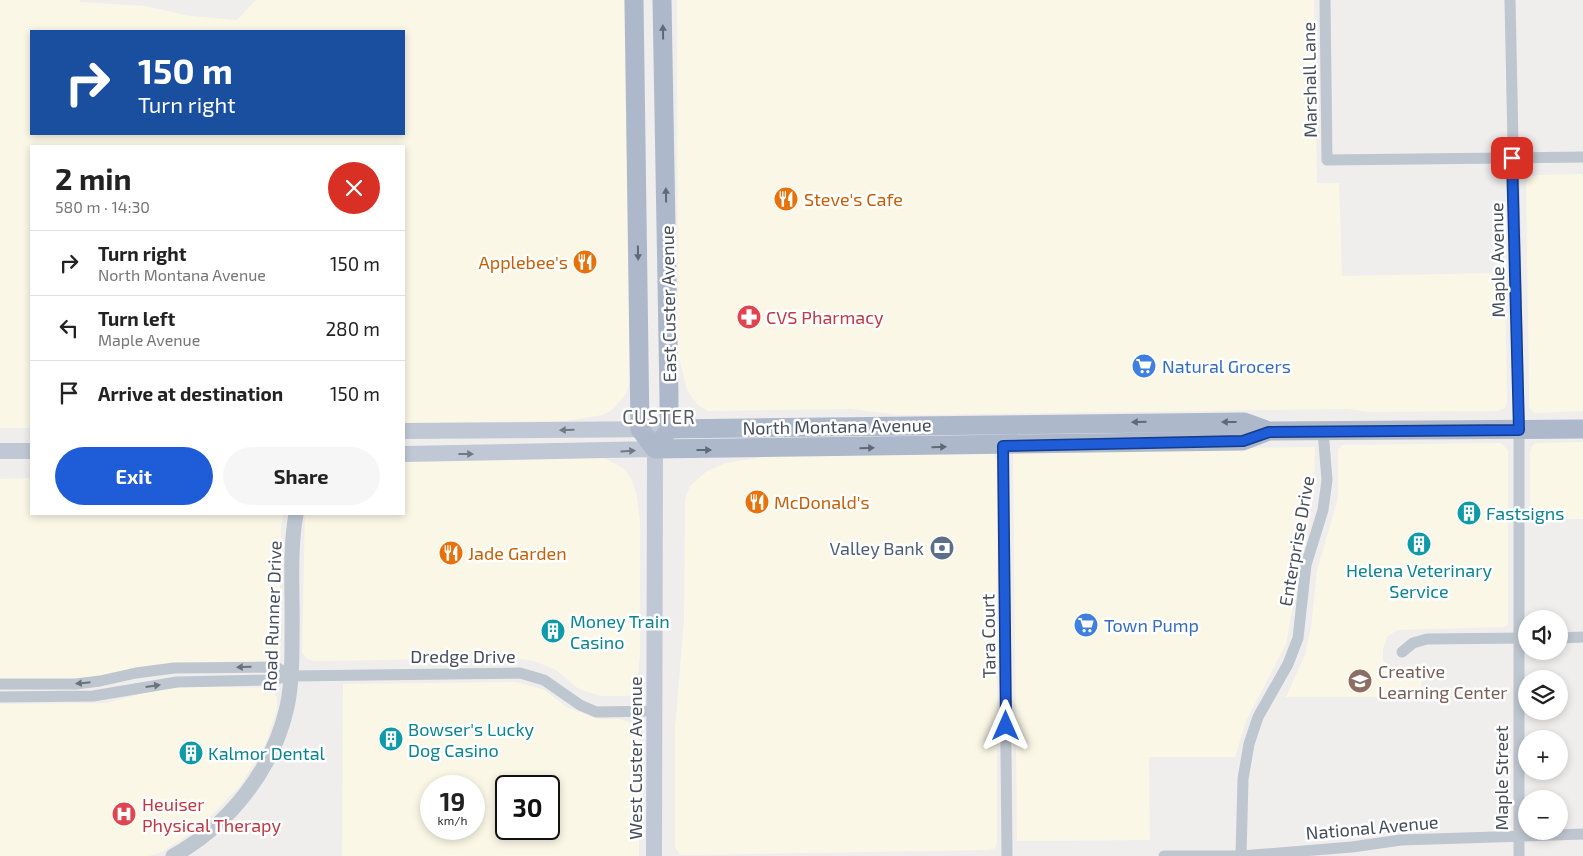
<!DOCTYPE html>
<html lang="en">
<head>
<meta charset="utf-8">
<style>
	:root { --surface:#fff; --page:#f6f6f6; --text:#222; --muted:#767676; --line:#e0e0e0; --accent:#1f5cd8 }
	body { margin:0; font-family:"Exo 2",sans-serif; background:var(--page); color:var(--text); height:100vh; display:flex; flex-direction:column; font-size:19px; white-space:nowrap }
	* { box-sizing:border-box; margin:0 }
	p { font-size:16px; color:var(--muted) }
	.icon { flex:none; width:28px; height:28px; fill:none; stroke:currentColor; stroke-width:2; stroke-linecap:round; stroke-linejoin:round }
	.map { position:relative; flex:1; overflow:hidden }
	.side { position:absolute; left:30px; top:145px; width:375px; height:370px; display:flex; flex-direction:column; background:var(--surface); border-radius:0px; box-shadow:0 2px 8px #0003 }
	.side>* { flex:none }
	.banner { position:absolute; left:30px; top:30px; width:375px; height:105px; border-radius:0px; box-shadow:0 2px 8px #0003; background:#1a4fa0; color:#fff; overflow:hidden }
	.controls { position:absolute; left:1518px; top:610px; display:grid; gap:10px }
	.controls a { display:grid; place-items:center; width:50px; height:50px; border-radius:50%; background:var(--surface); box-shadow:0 2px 8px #0003; font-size:25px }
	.speed { position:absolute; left:420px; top:775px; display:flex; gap:10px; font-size:25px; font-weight:700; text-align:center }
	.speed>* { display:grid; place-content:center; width:65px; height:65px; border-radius:50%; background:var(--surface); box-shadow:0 2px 8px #0003; line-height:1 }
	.speed small { font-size:12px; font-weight:400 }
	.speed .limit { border:2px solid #111; border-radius:8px; background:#fff; color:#111 }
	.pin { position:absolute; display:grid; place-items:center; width:42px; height:42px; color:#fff; margin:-21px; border-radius:10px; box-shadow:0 2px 8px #0006 }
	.me { position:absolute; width:55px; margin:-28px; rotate:0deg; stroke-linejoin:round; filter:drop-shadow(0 0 4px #0008) }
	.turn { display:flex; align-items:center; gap:18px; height:105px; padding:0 25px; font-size:22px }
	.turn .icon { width:65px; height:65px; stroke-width:2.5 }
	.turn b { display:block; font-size:35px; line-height:42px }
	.round { display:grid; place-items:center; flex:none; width:52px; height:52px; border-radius:26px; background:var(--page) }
	.head { display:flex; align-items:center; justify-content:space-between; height:85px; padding:0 25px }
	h1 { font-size:30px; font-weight:700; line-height:38px }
	.cta { display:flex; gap:10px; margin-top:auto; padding:10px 25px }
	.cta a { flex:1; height:58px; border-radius:30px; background:var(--accent); color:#fff; font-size:20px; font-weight:700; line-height:58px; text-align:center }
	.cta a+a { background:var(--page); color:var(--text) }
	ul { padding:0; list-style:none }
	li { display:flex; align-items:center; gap:15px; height:65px; padding:0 25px; border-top:1px solid var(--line) }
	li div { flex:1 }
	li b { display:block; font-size:19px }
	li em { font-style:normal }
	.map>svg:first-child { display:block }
</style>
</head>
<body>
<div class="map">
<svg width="1583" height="856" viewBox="0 0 1583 856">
	<rect width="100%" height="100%" fill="#f0eded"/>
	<!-- commercial -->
	<path fill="#fbf7e6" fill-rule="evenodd" d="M 0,0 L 80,0 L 80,2 L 146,6 L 190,16 L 237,20 L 256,0 L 624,0 L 631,378 L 626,394 L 612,410 L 602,415 L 566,421 L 404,423 L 404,146 L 31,146 L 31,428 L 0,428 ZM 31,31 L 404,31 L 404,134 L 31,134 Z
		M 677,0 L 1314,0 L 1317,183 L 1339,183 L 1342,276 L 1501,273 L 1505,277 L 1507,403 L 1505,408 L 1497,411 L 1372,412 L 1347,409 L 900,415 L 851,409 L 708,411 L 698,405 L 687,390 L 678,353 Z
		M 1583,174 L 1583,411 L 1534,413 L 1529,407 L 1529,388 L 1526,184 L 1530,176 L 1539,175 Z
		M 1583,442 L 1583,519 L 1530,520 L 1530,452 L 1532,446 L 1536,443 Z
		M 1500,443 L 1508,450 L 1508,625 L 1503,627 L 1397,630 L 1387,637 L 1383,649 L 1383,659 L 1386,665 L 1404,674 L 1418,669 L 1422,680 L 1421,697 L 1286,697 L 1305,655 L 1311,628 L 1317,571 L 1338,498 L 1338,450 L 1342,445 Z
		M 1315,447 L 1314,492 L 1286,644 L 1246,721 L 1235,757 L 1149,757 L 1150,840 L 1017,841 L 1013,451 Z
		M 993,454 L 997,461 L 997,843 L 995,848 L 989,850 L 681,855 L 675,848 L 675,729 L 684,620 L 685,499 L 690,486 L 707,471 L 726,463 L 775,455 Z
		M 600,456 L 623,468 L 631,478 L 637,496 L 640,523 L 640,652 L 637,688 L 634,692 L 628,696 L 601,696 L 579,689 L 556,670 L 537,662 L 516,658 L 313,661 L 306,658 L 302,652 L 305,514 L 404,514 L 404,460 Z
		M 31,478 L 31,514 L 284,514 L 281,525 L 279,662 L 181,664 L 85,680 L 0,680 L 0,479 Z
		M 516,682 L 545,690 L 566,707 L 599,719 L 619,719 L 629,722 L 639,735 L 639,856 L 342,856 L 343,684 ZM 431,786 L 474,786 L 474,829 L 431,829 ZM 506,786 L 549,786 L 549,829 L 506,829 Z
		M 181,686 L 271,688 L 277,697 L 277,709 L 265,746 L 240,786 L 198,829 L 161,852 L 149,856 L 0,856 L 0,704 L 107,703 L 157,689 Z"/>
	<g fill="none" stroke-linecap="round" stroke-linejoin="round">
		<!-- minor -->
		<path stroke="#bec6cf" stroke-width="11" d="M 1325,0 L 1327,160 L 1583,157
			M 1510,0 L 1519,430 L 1519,856
			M 1003,446 L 1007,856
			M 1559,638 L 1583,637
			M 1402,652 L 1413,643 L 1427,639 L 1526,638
			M 0,684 L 76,684 L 100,681 L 136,673 L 174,668 L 276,667 L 291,676
			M 0,697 L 93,696 L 177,682 L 269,680 L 291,676 L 520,673 L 544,680 L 580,705 L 596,712 L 655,711
			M 1164,856 L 1241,856 L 1352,847 L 1401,840 L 1583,834
			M 1241,856 L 1243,779 L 1249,744 L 1258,717 L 1288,664 L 1298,638 L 1306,565 L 1323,510 L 1327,480 L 1323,431"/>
		<!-- tertiary -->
		<path stroke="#bec6cf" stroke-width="15" d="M 173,856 C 229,825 273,770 287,707 C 292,684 292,659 292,635 C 293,595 289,553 296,514"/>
		<!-- secondary -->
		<path stroke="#c0c8d6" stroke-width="16" d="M 404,431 L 669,429
			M 0,451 L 31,451
			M 404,454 L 655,449 L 654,856"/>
		<!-- primary -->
		<path stroke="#adb9cb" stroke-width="19" d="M 634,0 L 640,429 L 655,449
			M 662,0 L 669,396 L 669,429 L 663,438
			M 669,429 L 1244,422 L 1269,431
			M 655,449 L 1243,441 L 1269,431 L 1583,429"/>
	</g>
	<!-- one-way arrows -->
	<defs><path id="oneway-solid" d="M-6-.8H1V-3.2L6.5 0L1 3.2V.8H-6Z" transform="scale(1.25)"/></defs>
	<g fill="#606976">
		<use href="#oneway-solid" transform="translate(663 32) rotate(-91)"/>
		<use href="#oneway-solid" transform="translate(666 195) rotate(-91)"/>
		<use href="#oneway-solid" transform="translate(638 253) rotate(89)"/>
		<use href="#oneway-solid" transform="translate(1139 422) rotate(179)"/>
		<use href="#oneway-solid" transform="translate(1229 422) rotate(180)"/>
		<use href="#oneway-solid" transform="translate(939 447) rotate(-1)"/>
		<use href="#oneway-solid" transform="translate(867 448) rotate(-1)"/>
		<use href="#oneway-solid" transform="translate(704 450)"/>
	</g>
	<g fill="#717985">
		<use href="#oneway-solid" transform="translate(567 430) rotate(179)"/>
		<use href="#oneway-solid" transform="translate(628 451) rotate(-3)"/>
		<use href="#oneway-solid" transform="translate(466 454)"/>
	</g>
	<g fill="#6a727d">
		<use href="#oneway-solid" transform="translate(244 667) rotate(179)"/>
		<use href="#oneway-solid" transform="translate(83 683) rotate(174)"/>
		<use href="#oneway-solid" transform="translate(153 686) rotate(-8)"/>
	</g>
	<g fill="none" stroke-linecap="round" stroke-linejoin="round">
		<defs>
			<path id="route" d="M 1006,726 L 1003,446 L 1243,441 L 1269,432 L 1519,430 L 1512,158"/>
		</defs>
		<!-- route casing -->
		<use href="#route" stroke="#143c8c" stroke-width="12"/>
		<!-- route -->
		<use href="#route" stroke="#1f5cd8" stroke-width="9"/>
	</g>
	<!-- icons -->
	<defs>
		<symbol id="restaurant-disc" viewBox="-11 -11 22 22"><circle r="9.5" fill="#e8710a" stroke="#fff"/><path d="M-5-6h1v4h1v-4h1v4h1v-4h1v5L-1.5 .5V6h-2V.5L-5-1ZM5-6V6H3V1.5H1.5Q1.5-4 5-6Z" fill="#fff"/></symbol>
		<symbol id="pharmacy-disc" viewBox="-11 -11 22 22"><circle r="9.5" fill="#e0444e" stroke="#fff"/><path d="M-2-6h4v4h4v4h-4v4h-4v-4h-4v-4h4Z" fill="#fff"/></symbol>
		<symbol id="supermarket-disc" viewBox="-11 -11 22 22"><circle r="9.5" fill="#3f7fe0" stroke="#fff"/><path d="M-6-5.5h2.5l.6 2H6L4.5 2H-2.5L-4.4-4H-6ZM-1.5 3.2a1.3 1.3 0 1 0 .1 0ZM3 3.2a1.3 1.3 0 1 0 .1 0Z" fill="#fff"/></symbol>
		<symbol id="building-disc" viewBox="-11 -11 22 22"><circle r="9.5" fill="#0f9aa8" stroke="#fff"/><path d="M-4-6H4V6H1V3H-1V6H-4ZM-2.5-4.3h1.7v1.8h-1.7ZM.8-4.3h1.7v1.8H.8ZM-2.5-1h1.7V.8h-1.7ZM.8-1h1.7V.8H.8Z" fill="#fff"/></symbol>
		<symbol id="bank-disc" viewBox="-11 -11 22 22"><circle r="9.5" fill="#5c6f8a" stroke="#fff"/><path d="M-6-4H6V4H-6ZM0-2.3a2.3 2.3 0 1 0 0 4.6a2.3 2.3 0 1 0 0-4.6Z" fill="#fff"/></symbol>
		<symbol id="school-disc" viewBox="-11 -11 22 22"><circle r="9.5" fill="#8d6e63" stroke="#fff"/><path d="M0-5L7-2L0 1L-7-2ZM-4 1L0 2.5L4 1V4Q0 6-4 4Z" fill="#fff"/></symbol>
		<symbol id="hospital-disc" viewBox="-11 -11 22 22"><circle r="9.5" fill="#e0444e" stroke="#fff"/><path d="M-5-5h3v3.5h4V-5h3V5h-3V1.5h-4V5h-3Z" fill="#fff"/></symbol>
	</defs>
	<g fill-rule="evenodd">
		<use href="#restaurant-disc" x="772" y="185" width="28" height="28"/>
		<use href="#restaurant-disc" x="571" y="248" width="28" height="28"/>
		<use href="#pharmacy-disc" x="735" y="303" width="28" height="28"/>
		<use href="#supermarket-disc" x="1130" y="352" width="28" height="28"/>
		<use href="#restaurant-disc" x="743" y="488" width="28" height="28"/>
		<use href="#building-disc" x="1455" y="499" width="28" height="28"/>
		<use href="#building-disc" x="1405" y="530" width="28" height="28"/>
		<use href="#bank-disc" x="928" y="534" width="28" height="28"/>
		<use href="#restaurant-disc" x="437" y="539" width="28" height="28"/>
		<use href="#supermarket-disc" x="1072" y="611" width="28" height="28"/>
		<use href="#building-disc" x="539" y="617" width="28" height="28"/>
		<use href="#school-disc" x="1346" y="667" width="28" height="28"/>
		<use href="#building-disc" x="377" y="725" width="28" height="28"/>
		<use href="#building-disc" x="177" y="739" width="28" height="28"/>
		<use href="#hospital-disc" x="110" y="800" width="28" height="28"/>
	</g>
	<g text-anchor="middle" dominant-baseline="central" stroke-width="5" stroke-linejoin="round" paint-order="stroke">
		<!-- street labels -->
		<g font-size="18" fill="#464e5a" stroke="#fff">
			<text transform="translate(1309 80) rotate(-91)">Marshall Lane</text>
			<text transform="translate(1497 260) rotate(-91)">Maple Avenue</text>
			<text transform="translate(668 304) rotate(-91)">East Custer Avenue</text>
			<text transform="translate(837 426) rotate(-1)">North Montana Avenue</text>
			<text transform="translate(1296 541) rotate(-80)">Enterprise Drive</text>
			<text transform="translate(272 616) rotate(-88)">Road Runner Drive</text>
			<text transform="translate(988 636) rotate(-91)">Tara Court</text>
			<text x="463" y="656">Dredge Drive</text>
			<text transform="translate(635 758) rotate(-90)">West Custer Avenue</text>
			<text transform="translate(1501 778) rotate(-90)">Maple Street</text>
			<text transform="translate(1372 827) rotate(-5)">National Avenue</text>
		</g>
		<!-- food labels -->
		<g font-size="18" fill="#c56008" stroke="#fff" text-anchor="start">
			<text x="804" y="199">Steve's Cafe</text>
			<text x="568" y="262" text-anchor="end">Applebee's</text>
			<text x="774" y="502">McDonald's</text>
			<text x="468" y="553">Jade Garden</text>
		</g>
		<!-- health labels -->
		<g font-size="18" fill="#be3a42" stroke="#fff" text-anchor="start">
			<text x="766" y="317">CVS Pharmacy</text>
			<text x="142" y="804">Heuiser<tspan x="142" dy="21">Physical Therapy</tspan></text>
		</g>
		<!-- shop labels -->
		<g font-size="18" fill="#366cbe" stroke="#fff" text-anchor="start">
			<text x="1162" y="366">Natural Grocers</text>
			<text x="1104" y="625">Town Pump</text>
		</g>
		<!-- culture labels -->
		<g font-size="18" fill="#0d838f" stroke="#fff" text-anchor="start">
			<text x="1486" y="513">Fastsigns</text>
			<text x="1419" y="570" text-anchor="middle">Helena Veterinary<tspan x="1419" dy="21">Service</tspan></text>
			<text x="570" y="621">Money Train<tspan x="570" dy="21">Casino</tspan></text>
			<text x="408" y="729">Bowser's Lucky<tspan x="408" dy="21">Dog Casino</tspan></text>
			<text x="208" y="753">Kalmor Dental</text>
		</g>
		<!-- service labels -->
		<g font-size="18" fill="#4e5e75" stroke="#fff" text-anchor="end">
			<text x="924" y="548">Valley Bank</text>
		</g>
		<!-- education labels -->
		<g font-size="18" fill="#785e54" stroke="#fff" text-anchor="start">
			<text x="1378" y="671">Creative<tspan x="1378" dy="21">Learning Center</tspan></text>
		</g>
		<!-- neighbourhood labels -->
		<g font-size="19" letter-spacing="1" fill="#5a5d62" stroke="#fff">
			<text x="659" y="416">CUSTER</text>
		</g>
	</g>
</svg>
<div class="controls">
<a><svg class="icon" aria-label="sound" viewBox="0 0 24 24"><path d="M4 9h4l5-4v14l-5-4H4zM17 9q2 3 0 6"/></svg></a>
<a><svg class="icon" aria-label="layers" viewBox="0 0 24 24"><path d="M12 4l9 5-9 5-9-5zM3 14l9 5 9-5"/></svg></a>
<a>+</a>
<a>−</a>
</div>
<div class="speed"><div>19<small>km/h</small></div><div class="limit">30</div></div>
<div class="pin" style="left:1512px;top:158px;background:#d93025"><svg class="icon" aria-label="arrive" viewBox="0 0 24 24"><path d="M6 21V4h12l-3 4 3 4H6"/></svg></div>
<svg class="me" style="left:1006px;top:726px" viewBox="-20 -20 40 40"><path d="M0-17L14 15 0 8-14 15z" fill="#1f5cd8" stroke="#fff" stroke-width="4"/></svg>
<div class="banner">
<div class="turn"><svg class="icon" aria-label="right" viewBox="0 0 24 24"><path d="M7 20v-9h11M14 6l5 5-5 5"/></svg><div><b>150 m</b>Turn right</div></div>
</div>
<section class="side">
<div class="head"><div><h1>2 min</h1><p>580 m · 14:30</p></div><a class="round" style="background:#d93025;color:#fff"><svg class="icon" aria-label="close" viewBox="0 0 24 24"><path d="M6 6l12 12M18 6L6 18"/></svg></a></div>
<ul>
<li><svg class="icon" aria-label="right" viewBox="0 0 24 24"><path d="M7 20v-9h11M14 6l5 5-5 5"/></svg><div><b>Turn right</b><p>North Montana Avenue</p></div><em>150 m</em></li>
<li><svg class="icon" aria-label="left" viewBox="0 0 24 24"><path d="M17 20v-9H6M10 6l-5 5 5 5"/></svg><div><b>Turn left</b><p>Maple Avenue</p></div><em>280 m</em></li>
<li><svg class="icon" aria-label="arrive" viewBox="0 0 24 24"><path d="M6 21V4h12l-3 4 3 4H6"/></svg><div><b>Arrive at destination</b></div><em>150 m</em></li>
</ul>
<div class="cta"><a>Exit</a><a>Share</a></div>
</section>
</div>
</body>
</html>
